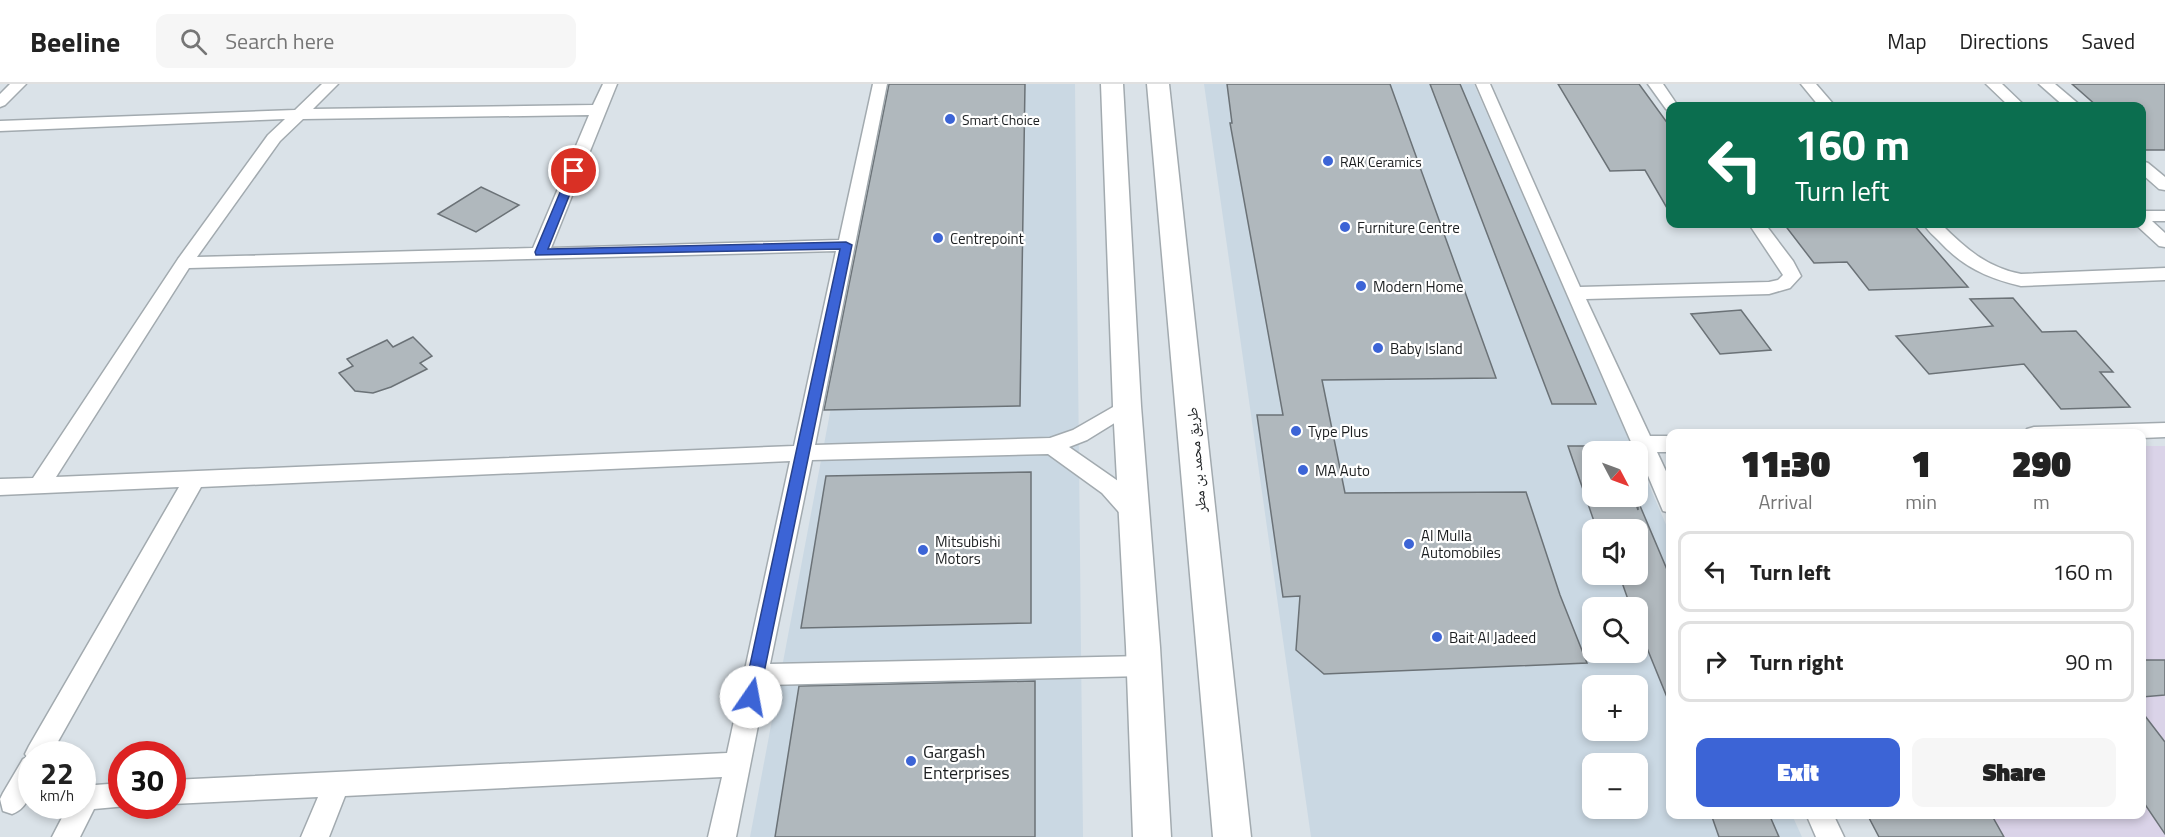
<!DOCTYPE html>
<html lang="en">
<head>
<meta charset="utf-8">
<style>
	:root { --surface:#fff; --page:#f6f6f6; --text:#222; --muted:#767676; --line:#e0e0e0; --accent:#3c64d6 }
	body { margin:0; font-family:"Titillium Web","Noto Naskh Arabic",sans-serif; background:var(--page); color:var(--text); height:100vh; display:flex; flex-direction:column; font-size:22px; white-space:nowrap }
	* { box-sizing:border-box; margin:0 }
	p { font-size:20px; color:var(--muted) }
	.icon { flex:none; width:33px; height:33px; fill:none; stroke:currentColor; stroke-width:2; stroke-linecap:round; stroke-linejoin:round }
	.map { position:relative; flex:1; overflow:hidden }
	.drawer { position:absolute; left:1666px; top:345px; width:480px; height:390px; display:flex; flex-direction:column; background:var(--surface); border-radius:12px; box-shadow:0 3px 9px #0003 }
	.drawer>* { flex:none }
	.banner { position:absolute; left:1666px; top:18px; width:480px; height:126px; border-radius:12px; box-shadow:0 3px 9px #0003; background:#0b6e4f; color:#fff; overflow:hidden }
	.needle { width:39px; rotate:131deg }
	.fabs { position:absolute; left:1582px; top:357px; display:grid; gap:12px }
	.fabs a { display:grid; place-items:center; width:66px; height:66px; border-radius:12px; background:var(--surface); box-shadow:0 3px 9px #0003; font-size:30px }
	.speed { position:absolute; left:18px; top:657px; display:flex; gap:12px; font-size:30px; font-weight:700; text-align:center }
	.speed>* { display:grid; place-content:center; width:78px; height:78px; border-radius:50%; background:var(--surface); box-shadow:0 3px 9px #0003; line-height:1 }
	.speed small { font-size:15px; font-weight:400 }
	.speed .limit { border:9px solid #d22; background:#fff; color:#111 }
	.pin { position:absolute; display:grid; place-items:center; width:51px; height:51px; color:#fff; margin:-26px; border:3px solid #fff; border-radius:50%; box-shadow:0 2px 6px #0007 }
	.me { position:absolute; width:66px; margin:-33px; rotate:12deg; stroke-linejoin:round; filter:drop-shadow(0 0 4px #0008) }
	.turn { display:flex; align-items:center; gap:21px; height:126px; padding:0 30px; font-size:27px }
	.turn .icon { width:78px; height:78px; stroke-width:2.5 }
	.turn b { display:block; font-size:42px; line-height:51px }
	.eta { display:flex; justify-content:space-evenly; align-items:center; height:102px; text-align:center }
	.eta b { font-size:36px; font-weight:800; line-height:42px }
	.cta { display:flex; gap:12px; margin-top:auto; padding:12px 30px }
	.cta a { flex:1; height:69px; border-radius:12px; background:var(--accent); color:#fff; font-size:24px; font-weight:800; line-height:69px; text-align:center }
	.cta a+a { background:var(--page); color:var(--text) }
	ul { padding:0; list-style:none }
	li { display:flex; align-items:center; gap:18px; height:81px; margin:0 12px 9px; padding:0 18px; border:3px solid var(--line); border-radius:12px }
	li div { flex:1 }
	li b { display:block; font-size:22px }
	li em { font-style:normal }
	header { display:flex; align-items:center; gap:36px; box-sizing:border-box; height:84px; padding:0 30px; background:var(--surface); border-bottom:2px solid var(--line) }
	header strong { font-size:28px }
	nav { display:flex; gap:33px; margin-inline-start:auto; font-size:21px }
	.search { width:420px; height:54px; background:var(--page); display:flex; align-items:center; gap:15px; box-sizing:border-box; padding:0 21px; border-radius:12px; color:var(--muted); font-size:22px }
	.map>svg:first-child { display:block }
</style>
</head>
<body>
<header>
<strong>Beeline</strong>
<div class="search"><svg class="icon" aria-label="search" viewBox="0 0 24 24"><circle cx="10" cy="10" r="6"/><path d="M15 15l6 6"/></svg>Search here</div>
<nav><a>Map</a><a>Directions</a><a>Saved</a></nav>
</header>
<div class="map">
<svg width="2165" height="753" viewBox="0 0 2165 753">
	<rect width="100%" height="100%" fill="#dae2e8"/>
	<!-- built -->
	<path fill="#cad8e3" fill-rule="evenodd" d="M 892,0 L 1075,0 L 1083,753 L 750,753 Z
		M 1204,0 L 1474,0 L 1634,367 L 1593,368 L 1593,412 L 1638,412 L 1638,376 L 1671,452 L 1671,730 L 1792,731 L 1802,753 L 1311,753 ZM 1593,446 L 1638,446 L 1638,490 L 1593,490 ZM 1593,524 L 1638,524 L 1638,568 L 1593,568 ZM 1593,602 L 1638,602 L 1638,646 L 1593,646 ZM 1593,680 L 1638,680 L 1638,724 L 1593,724 Z"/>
	<!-- education -->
	<path fill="#dad3e8" d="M 2142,362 L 2165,362 L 2165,753 L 1879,753 L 1867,731 L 2142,730 Z"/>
	<!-- building -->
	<path fill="#b0b8bd" stroke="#6b7277" stroke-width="1.5" d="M 889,0 L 1025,0 L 1020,322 L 824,326 Z
		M 1227,0 L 1390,0 L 1496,294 L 1322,296 L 1345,409 L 1526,408 L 1560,511 L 1587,579 L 1324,590 L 1296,566 L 1300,512 L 1283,513 L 1257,331 L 1283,331 L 1230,39 L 1232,39 Z
		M 1430,0 L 1460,0 L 1596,320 L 1552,320 Z
		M 1558,0 L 1639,0 L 1671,44 L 1671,131 L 1645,86 L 1610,87 Z
		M 2072,0 L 2165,0 L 2165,66 L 2142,66 L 2142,22 L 2097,22 Z
		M 481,103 L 519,121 L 476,148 L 438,130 Z
		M 1784,140 L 1913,140 L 1968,203 L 1869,206 L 1847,178 L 1814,179 Z
		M 2013,214 L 2042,248 L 2076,247 L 2113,288 L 2100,288 L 2130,323 L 2061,325 L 2024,280 L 1929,290 L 1896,252 L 1993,242 L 1970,215 Z
		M 1741,226 L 1771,266 L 1720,270 L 1691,230 Z
		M 413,253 L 432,272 L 420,279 L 427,285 L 391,303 L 373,309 L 355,307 L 339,289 L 353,282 L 347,275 L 387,256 L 393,263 Z
		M 1568,362 L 1593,362 L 1593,412 L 1633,412 L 1638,426 L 1638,417 L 1671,495 L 1671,623 L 1638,542 L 1638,524 L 1631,524 L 1619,490 L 1638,490 L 1638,446 L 1597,446 Z
		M 1031,388 L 1031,539 L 801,544 L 826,392 Z
		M 2142,576 L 2165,576 L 2165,611 L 2142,613 Z
		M 1035,597 L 1035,753 L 775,753 L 799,602 Z
		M 2142,628 L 2165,658 L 2165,750 L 2142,716 Z
		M 1711,730 L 1769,730 L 1779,753 L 1719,753 Z
		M 1867,730 L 1991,730 L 2004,753 L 1879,753 Z"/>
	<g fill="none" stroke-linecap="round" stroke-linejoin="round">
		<defs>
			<path id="street" d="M 10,0 L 26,0 L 5,21 L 0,23 L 0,10 Z
				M 322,0 L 338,0 L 313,25 L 593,21 L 603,0 L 617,0 L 551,164 L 839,156 L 873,0 L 887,0 L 815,361 L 1050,354 L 1073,346 L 1127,315 L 1134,317 L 1137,322 L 1134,327 L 1087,356 L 1069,363 L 1118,397 L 1144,429 L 1141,435 L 1133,437 L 1125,435 L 1102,409 L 1048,370 L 812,376 L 770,580 L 1144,572 L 1153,575 L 1156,582 L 1153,589 L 1144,592 L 766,601 L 736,753 L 708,753 L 722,693 L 345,712 L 329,753 L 301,753 L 318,713 L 172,720 L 172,696 L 727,669 L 790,377 L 201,403 L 51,670 L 32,670 C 32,692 36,721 12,730 L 3,727 L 0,715 L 3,709 L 23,675 L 27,673 L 25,670 L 29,662 L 179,403 L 0,411 L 0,395 L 33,394 L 178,175 L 268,51 L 285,35 L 0,47 L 0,37 L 295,26 ZM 589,31 L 533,164 L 197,173 L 280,57 L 303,35 ZM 836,167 L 794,362 L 56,393 L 189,184 Z
				M 1476,0 L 1490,0 L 1580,203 L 1769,198 L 1778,196 L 1783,191 L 1749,140 L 1765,140 L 1793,177 L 1801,192 L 1790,204 L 1769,210 L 1586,215 L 1650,352 L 1671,352 L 1671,368 L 1657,368 L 1671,398 L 1671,429 L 1663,427 L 1638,368 L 1632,360 Z
				M 1648,0 L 1663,0 L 1678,22 L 1671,22 L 1671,27 L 1666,25 Z
				M 1801,0 L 1816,0 L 1835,22 L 1819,22 Z
				M 1986,0 L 2002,0 L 2025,22 L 2009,22 Z
				M 2039,0 L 2055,0 L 2081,22 L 2064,22 Z
				M 2142,77 L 2148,79 L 2165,93 L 2165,106 L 2159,105 L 2142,90 Z
				M 2142,127 L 2165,127 L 2165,137 L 2152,137 L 2165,149 L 2165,163 L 2159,162 L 2135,140 L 2142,140 Z
				M 1924,140 L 1941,140 C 1965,164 1986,183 2021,190 L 2165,184 L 2165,196 L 2021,202 C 1987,194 1963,183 1939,157 C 1934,152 1927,146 1924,140 Z
				M 2165,339 L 2165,353 L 2142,354 L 2142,350 L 2024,350 L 2027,345 L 2034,343 Z
				M 122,699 L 122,722 L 127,722 L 94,725 L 80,753 L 52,753 L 68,722 L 82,722 L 82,702 Z
				M 1806,730 L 1833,730 L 1844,753 L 1816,753 Z"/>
			<path id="secondary" d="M 1101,0 L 1123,0 L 1141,322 L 1160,563 L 1171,753 L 1133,753 L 1126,563 L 1113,322 Z
				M 1147,0 L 1169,0 L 1251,753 L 1213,753 Z"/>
		</defs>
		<!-- street casing -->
		<use href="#street" stroke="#a2aaaf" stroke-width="3"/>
		<!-- secondary casing -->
		<use href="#secondary" stroke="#a2aaaf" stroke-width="3"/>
		<!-- street -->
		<use href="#street" fill="#fff" fill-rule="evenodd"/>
		<!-- secondary -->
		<use href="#secondary" fill="#fff" fill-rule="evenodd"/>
	</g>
	<!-- route -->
	<path fill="#3c64d6" stroke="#27418b" stroke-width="1.5" d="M 574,84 L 579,87 L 548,165 L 846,158 L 852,161 L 759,613 L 757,618 L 751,620 L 746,618 L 743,613 L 840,165 L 536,171 L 535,168 L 569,87 Z"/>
	<!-- markers -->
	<g fill="#3c64d6" stroke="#fff" stroke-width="2">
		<circle cx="950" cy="35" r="6"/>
		<circle cx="1328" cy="77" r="6"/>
		<circle cx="1345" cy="143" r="6"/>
		<circle cx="938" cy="154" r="6"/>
		<circle cx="1361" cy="202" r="6"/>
		<circle cx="1378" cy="264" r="6"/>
		<circle cx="1296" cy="347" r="6"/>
		<circle cx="1303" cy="386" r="6"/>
		<circle cx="1409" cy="460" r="6"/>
		<circle cx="923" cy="466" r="6"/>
		<circle cx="1437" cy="553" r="6"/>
		<circle cx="911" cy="677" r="6"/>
	</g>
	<g text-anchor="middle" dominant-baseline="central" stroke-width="4.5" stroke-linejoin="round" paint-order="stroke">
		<!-- far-poi labels -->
		<g font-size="14" fill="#1c1f21" stroke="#fff" text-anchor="start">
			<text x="962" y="35">Smart Choice</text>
			<text x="1340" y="77">RAK Ceramics</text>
		</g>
		<!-- poi labels -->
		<g font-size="15" fill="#1c1f21" stroke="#fff" text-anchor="start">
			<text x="1357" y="143">Furniture Centre</text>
			<text x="950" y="154">Centrepoint</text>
			<text x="1373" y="202">Modern Home</text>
			<text x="1390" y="264">Baby Island</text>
			<text x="1308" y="347">Type Plus</text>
			<text x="1315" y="386">MA Auto</text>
			<text x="1421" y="451">Al Mulla<tspan x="1421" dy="17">Automobiles</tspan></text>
			<text x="935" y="457">Mitsubishi<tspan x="935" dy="17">Motors</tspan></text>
			<text x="1449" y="553">Bait Al Jadeed</text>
		</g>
		<!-- street labels -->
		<g font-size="15" fill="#1c1f21" stroke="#fff">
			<text transform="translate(1196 376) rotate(-95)">طريق محمد بن مطر</text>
		</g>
		<!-- near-poi labels -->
		<g font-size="18" fill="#1c1f21" stroke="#fff" text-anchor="start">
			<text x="923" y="667">Gargash<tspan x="923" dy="21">Enterprises</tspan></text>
		</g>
	</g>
</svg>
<div class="fabs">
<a><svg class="needle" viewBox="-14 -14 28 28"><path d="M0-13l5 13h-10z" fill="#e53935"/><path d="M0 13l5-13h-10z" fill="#767676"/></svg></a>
<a><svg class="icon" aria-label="sound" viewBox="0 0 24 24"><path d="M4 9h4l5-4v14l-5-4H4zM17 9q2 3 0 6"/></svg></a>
<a><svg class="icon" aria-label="search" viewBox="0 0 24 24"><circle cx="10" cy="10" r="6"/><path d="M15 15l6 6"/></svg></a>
<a>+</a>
<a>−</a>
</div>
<div class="speed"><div>22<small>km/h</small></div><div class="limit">30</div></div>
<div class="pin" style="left:574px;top:87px;background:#d93025"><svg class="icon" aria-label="arrive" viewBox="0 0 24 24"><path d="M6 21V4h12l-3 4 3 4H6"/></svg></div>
<svg class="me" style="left:751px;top:613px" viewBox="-20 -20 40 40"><circle r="19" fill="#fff"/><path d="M0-13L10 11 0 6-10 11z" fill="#3c64d6"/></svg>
<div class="banner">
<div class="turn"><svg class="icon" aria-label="left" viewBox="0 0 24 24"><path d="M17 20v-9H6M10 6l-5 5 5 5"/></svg><div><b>160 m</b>Turn left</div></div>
</div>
<section class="drawer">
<div class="eta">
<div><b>11:30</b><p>Arrival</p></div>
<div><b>1</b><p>min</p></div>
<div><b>290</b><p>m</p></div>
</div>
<ul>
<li><svg class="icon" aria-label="left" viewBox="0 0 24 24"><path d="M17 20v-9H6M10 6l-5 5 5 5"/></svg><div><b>Turn left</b></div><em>160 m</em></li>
<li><svg class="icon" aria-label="right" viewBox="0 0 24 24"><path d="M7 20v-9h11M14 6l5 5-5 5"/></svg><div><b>Turn right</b></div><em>90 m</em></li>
</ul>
<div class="cta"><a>Exit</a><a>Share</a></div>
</section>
</div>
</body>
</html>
